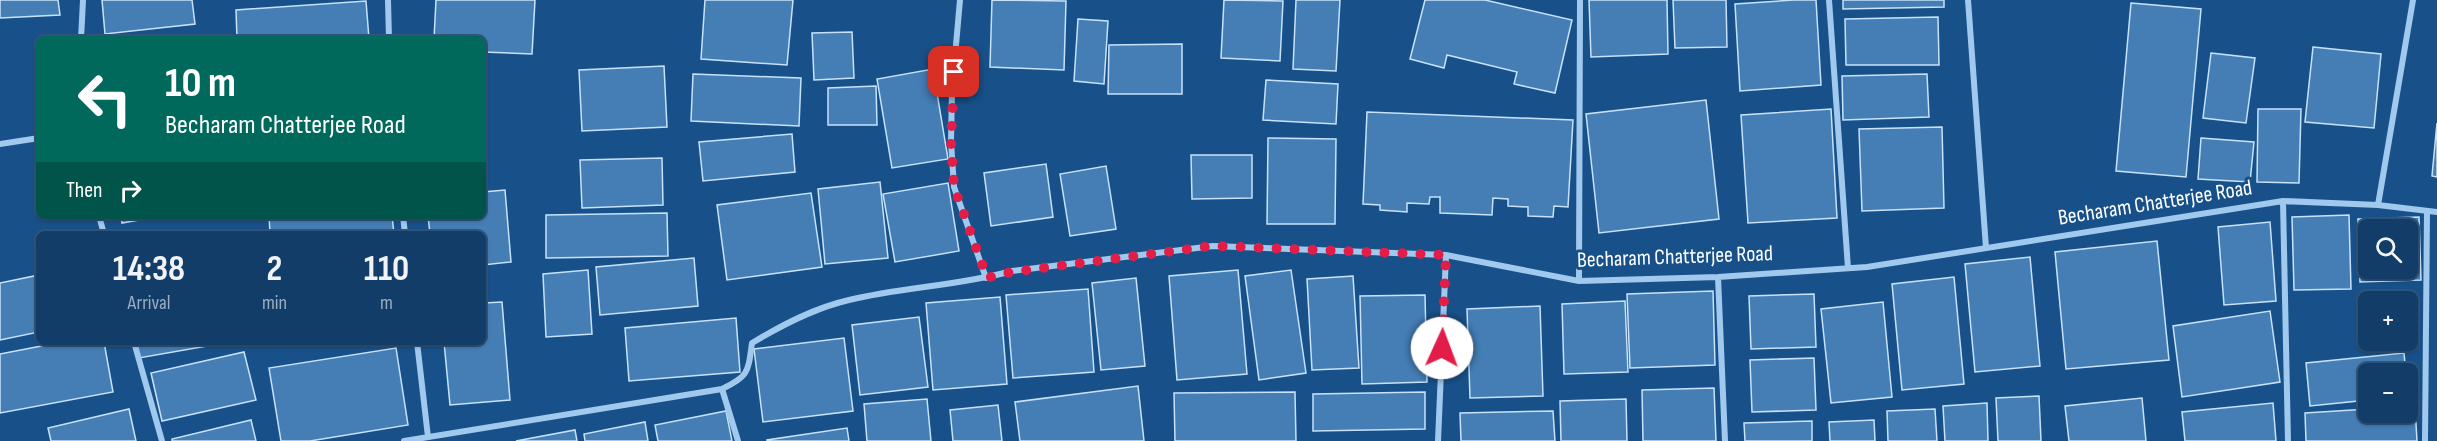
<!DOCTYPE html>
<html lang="en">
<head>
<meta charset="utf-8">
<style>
	:root { --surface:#123d68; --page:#1b446e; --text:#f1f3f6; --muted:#9caec0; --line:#31567c }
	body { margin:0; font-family:"Sofia Sans Condensed",sans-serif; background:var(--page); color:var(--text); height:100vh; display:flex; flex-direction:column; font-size:22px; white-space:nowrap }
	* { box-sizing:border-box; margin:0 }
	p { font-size:20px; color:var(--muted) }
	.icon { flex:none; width:33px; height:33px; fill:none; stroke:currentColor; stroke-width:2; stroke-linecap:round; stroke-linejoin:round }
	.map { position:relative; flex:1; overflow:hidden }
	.panel { position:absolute; left:36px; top:231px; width:450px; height:114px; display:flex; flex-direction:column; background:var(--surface); border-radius:9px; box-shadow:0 2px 4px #0004,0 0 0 2px var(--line) }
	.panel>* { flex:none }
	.hud { position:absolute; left:36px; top:36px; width:450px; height:183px; border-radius:9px; box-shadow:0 2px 4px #0004,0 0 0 2px var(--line); background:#00695c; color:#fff; overflow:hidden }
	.controls { position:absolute; left:2358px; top:219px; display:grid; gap:12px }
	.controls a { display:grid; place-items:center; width:60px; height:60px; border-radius:9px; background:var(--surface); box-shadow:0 2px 4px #0004,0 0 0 2px var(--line); font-size:30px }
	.pin { position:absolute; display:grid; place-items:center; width:51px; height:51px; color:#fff; margin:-26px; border-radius:12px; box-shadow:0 3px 9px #0006 }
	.me { position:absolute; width:66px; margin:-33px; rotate:2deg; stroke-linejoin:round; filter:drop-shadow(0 0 4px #0008) }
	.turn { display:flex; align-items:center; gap:21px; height:126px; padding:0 30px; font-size:27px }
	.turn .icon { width:78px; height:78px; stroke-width:2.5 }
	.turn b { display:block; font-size:42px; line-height:51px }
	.then { display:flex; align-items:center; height:57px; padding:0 30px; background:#0003; gap:12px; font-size:22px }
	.eta { display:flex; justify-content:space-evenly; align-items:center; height:102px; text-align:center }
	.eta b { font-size:36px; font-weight:700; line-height:42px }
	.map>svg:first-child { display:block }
</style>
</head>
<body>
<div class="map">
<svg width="2437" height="441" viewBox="0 0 2437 441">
	<rect width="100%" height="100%" fill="#18518a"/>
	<!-- building -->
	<path fill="#447eb5" stroke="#c7e2fa" stroke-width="1.5" fill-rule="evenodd" d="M 0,0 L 58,0 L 60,15 L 0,18 Z
		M 102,0 L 192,0 L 195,24 L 105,34 Z
		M 436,0 L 535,0 L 532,54 L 483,52 L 483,39 L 434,39 Z
		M 705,0 L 793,0 L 787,65 L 701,59 Z
		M 992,0 L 1066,1 L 1064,70 L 990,67 Z
		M 1224,0 L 1283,1 L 1280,61 L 1221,58 Z
		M 1296,0 L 1340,0 L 1336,71 L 1293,69 Z
		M 1425,0 L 1485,0 L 1572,20 L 1555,93 L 1514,84 L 1517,72 L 1447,55 L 1444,68 L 1410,59 Z
		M 1589,0 L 1667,0 L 1668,54 L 1591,57 Z
		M 1673,0 L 1726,0 L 1727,47 L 1675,48 Z
		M 1794,0 L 1816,0 L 1821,85 L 1740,91 L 1735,4 Z
		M 1843,0 L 1944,0 L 1944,7 L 1843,9 Z
		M 366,1 L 369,39 L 237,39 L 236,10 Z
		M 2131,3 L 2201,9 L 2186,177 L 2116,171 Z
		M 1938,17 L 1939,65 L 1846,65 L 1845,19 Z
		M 1078,19 L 1108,21 L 1104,84 L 1074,81 Z
		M 852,32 L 854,78 L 814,80 L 812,33 Z
		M 1182,44 L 1182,94 L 1108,94 L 1109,45 Z
		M 2313,47 L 2381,54 L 2374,128 L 2305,122 Z
		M 2211,53 L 2255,58 L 2246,123 L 2203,118 Z
		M 664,66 L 667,127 L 582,131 L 579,70 Z
		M 933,69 L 948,159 L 892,168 L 877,79 Z
		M 693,74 L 801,78 L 799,126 L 691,121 Z
		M 1927,74 L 1929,117 L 1843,120 L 1842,76 Z
		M 1266,80 L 1338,84 L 1336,124 L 1263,120 Z
		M 876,86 L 877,125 L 828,125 L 828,88 Z
		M 1706,100 L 1719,219 L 1599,233 L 1586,114 Z
		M 1831,109 L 1837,218 L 1748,223 L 1741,115 Z
		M 2258,109 L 2301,109 L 2299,183 L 2257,182 Z
		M 1367,112 L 1573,120 L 1568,207 L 1554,206 L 1553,217 L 1528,216 L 1528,207 L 1508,206 L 1508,199 L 1493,198 L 1492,215 L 1440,213 L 1440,197 L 1430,197 L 1429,204 L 1407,203 L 1407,212 L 1380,210 L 1380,205 L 1363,204 Z
		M 2437,123 L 2437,177 L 2432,176 Z
		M 1942,127 L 1944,208 L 1862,211 L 1859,129 Z
		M 792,134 L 795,172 L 703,181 L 699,142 Z
		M 1268,138 L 1336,139 L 1335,224 L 1267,224 Z
		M 2201,138 L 2254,142 L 2250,182 L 2198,179 Z
		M 1191,155 L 1252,155 L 1252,198 L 1192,199 Z
		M 662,158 L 663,205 L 582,208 L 580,160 Z
		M 1046,164 L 1053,217 L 991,226 L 984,173 Z
		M 1106,166 L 1116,229 L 1070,236 L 1060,174 Z
		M 880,182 L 888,258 L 825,264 L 818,189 Z
		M 948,183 L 959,251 L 895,262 L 883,194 Z
		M 505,190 L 511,262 L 483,265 L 483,234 L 430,234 L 428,216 L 483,216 L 483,192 Z
		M 811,193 L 822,267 L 727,280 L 717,205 Z
		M 667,213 L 668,256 L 546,258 L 546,215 Z
		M 2349,215 L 2351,289 L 2294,290 L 2292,217 Z
		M 121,216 L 161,216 L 122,223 Z
		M 269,216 L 392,216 L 394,234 L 258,234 L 270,233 Z
		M 2419,217 L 2421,280 L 2360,282 L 2358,219 ZM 2368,230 L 2408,230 L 2408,268 L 2368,268 Z
		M 2270,222 L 2276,301 L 2224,305 L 2218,227 Z
		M 2157,241 L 2169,360 L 2066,369 L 2055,252 Z
		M 2030,257 L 2040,366 L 1975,372 L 1965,264 Z
		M 694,258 L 698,306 L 600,315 L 596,267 Z
		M 588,270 L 592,334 L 546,337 L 543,274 Z
		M 1238,270 L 1247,374 L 1177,380 L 1169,276 Z
		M 1291,270 L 1306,373 L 1259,380 L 1245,276 Z
		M 39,275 L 39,332 L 0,340 L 0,283 Z
		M 1353,276 L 1359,368 L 1312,370 L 1307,279 Z
		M 1954,277 L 1964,384 L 1902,390 L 1892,284 Z
		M 1136,278 L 1145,366 L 1101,370 L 1092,283 Z
		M 1088,289 L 1094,372 L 1013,378 L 1006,295 Z
		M 1713,291 L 1715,365 L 1630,368 L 1627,294 Z
		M 1814,294 L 1816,347 L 1751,349 L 1749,296 Z
		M 1425,295 L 1427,382 L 1362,384 L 1360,296 Z
		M 1000,297 L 1007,384 L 933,390 L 926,303 Z
		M 1625,301 L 1628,372 L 1564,374 L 1562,304 Z
		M 502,302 L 510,400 L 450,405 L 444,342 L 483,342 L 483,303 Z
		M 1883,302 L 1892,397 L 1831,403 L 1821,309 Z
		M 1540,306 L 1543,396 L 1470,398 L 1467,309 Z
		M 2270,311 L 2280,382 L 2182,397 L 2173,326 Z
		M 919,317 L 928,387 L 860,395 L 852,325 Z
		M 736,318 L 740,372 L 629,381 L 625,328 Z
		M 844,338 L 853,411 L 763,422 L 754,349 Z
		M 62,342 L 104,342 L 113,392 L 0,413 L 0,354 Z
		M 136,342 L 230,342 L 139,358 Z
		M 396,348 L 408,425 L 310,441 L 281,441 L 269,368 Z
		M 244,352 L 256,400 L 162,421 L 151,373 Z
		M 2404,353 L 2406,374 L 2368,374 L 2368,400 L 2310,406 L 2306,363 Z
		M 1814,358 L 1816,410 L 1752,412 L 1750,360 Z
		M 1138,386 L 1144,441 L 1020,441 L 1015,402 Z
		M 1714,388 L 1716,441 L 1643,441 L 1642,390 Z
		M 1295,392 L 1296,441 L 1175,441 L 1174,393 Z
		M 1425,392 L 1425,429 L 1313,431 L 1313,394 Z
		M 2039,396 L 2041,441 L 1998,441 L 1996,398 Z
		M 2142,398 L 2146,441 L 2069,441 L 2065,406 Z
		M 927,399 L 931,441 L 867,441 L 864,404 Z
		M 1626,399 L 1627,441 L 1561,441 L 1560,401 Z
		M 1987,403 L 1988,441 L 1945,441 L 1943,406 Z
		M 2273,403 L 2276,441 L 2185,441 L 2182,412 Z
		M 998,405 L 1002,441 L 953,441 L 950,410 Z
		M 2408,406 L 2415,406 L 2417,441 L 2306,441 L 2305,413 L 2368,409 L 2368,412 L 2408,412 Z
		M 129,409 L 136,441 L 51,441 L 48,428 Z
		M 1935,409 L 1937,441 L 1888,441 L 1887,411 Z
		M 726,411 L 732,441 L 658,441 L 655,425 Z
		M 1553,411 L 1555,441 L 1461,441 L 1460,413 Z
		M 251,420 L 256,441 L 172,441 L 172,439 Z
		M 1874,420 L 1875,441 L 1830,441 L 1829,422 Z
		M 1812,421 L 1812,441 L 1745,441 L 1744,423 Z
		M 645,422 L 648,441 L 585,441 L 584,434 Z
		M 847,428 L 849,441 L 767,441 L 767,440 Z
		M 575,430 L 577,441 L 516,441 Z"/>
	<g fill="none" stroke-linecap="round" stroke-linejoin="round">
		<!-- minor -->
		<path stroke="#a1c9ee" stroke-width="6" d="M 388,0 L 389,39
			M 960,0 L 952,90 L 951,142 L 954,187 L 986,278
			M 1829,0 L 1848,268
			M 1968,0 L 1986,248
			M 81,39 L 83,0
			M 0,144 L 39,138
			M 2283,201 L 2288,441
			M 2378,205 L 2413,0
			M 99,216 L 104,234
			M 403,216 L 405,234
			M 1718,277 L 1725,441
			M 1579,281 L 1580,0
			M 134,342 L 162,441
			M 417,342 L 428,437
			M 404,441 L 722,389
			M 738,441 L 722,389 C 749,376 748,372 752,343 C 782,325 814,308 849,300 C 901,287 958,286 1012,271 L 1213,246 L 1446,255 L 1579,281 L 1718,277 L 1867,267 L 2283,201 L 2378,205 L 2437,212
			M 1438,441 L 1446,255
			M 2425,441 L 2427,211"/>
	</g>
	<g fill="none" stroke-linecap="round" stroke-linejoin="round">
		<!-- route -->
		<path stroke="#e11d48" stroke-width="10" stroke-dasharray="0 18" d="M 954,72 L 951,142 L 954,187 L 987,278 L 1012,272 L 1213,246 L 1446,255 L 1442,348"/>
	</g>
	<g text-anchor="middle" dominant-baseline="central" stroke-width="6" stroke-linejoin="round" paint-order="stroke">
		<!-- street labels -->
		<g font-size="22" fill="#fff" stroke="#18518a">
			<text transform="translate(2155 203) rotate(-9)">Becharam Chatterjee Road</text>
			<text transform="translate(1675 257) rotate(-2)">Becharam Chatterjee Road</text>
		</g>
	</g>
</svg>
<div class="controls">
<a><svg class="icon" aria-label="search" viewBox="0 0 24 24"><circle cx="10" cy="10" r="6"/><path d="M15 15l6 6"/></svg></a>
<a>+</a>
<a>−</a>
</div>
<div class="pin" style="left:954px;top:72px;background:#d93025"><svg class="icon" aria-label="arrive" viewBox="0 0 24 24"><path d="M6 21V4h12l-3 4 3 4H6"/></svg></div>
<svg class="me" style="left:1442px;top:348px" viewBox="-20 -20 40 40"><circle r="19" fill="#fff"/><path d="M0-13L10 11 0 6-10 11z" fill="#e11d48"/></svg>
<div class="hud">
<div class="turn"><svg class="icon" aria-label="left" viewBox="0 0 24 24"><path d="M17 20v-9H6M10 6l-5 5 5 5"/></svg><div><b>10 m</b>Becharam Chatterjee Road</div></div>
<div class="then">Then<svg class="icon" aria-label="right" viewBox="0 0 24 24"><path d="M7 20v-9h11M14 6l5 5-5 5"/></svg></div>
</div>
<section class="panel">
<div class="eta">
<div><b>14:38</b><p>Arrival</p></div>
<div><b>2</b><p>min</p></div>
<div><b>110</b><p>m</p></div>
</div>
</section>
</div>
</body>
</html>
